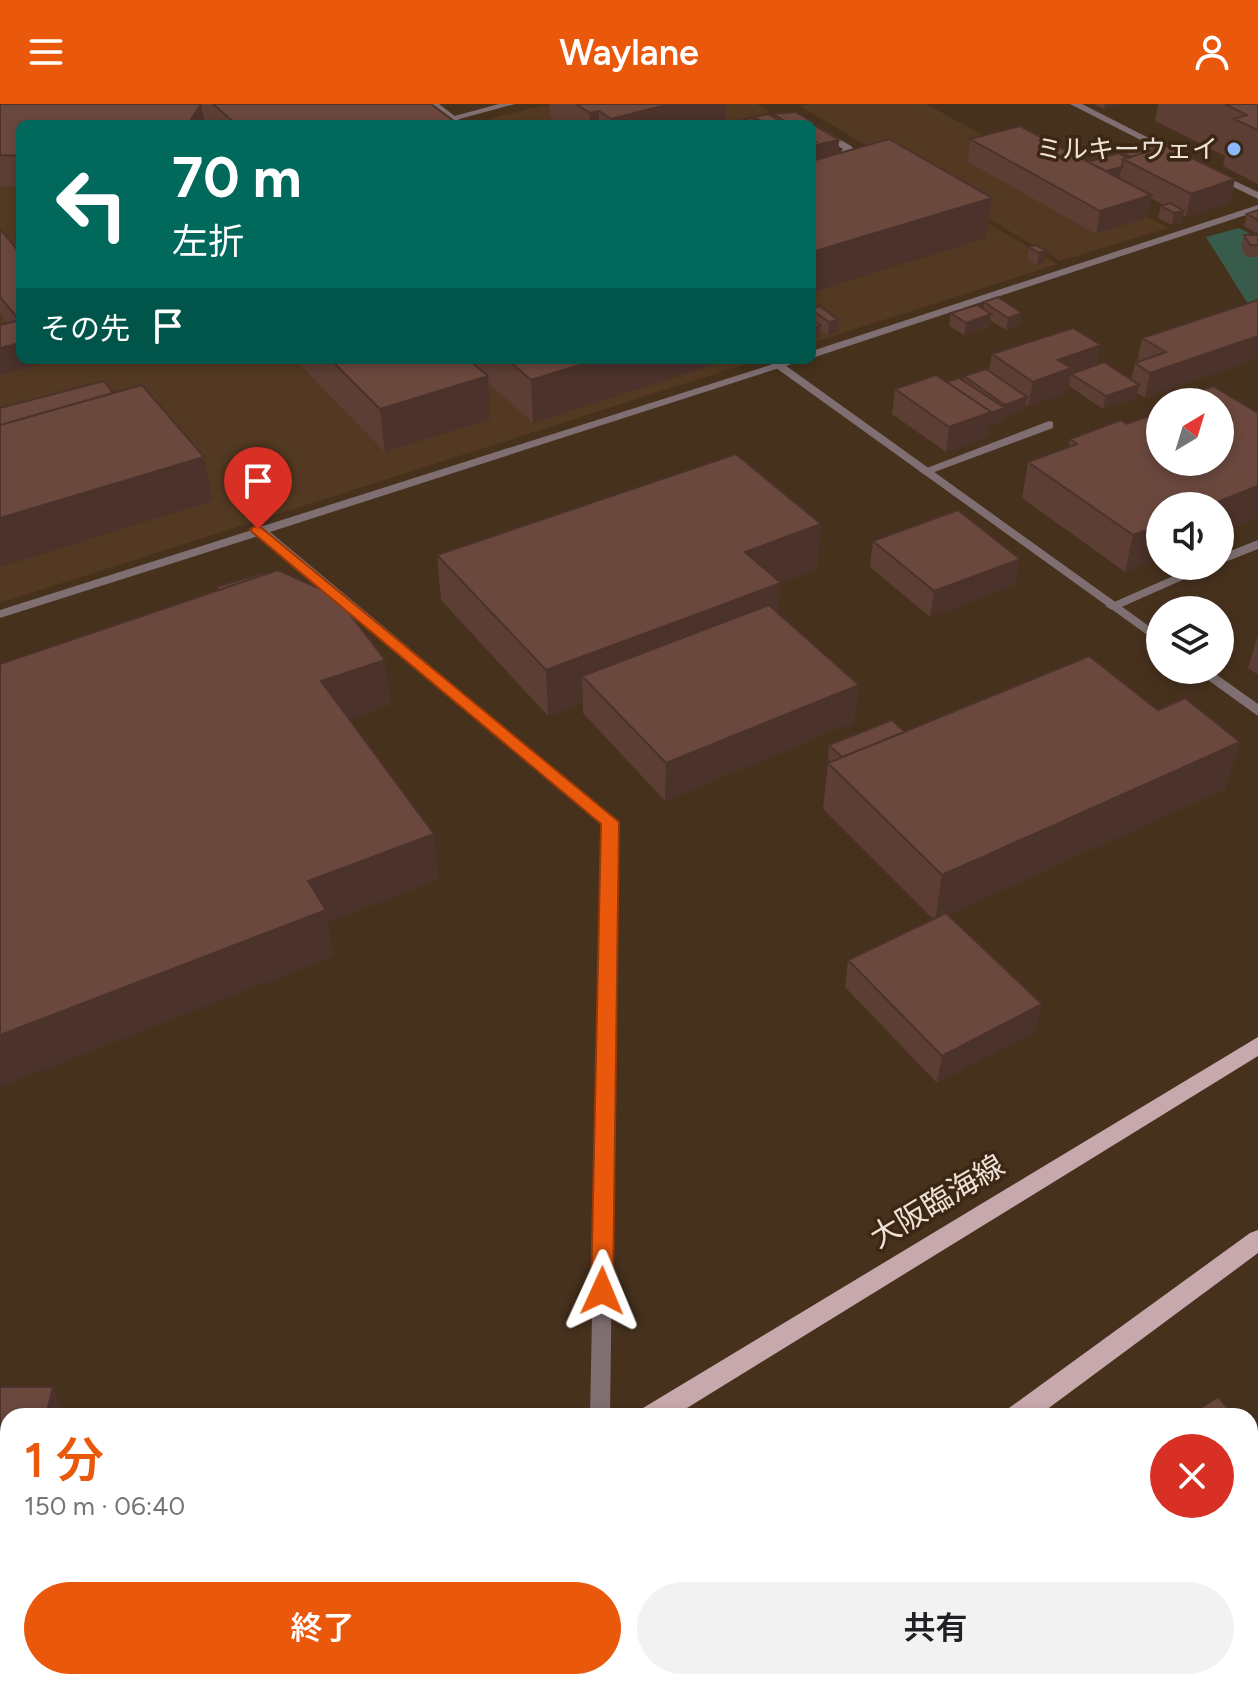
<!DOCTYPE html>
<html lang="ja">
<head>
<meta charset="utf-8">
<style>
	:root { --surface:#fff; --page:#f2f2f2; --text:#202124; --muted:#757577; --accent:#ea580c }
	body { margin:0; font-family:Figtree,"Noto Sans JP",sans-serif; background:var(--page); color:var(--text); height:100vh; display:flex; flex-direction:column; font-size:30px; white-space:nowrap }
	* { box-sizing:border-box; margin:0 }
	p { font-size:26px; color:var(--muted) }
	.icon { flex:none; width:44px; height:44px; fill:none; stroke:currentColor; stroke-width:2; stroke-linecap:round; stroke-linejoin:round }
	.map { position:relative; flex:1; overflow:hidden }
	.details { position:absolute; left:0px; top:1304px; width:1258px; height:282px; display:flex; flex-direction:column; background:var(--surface); border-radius:24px 24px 0 0; box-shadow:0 4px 12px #0003 }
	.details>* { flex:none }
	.guide { position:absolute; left:16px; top:16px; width:800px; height:244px; border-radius:12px; box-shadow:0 4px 12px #0003; background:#00695c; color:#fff; overflow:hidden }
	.needle { width:52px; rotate:38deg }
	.controls { position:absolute; left:1146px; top:284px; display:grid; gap:16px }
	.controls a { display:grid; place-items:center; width:88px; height:88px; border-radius:50%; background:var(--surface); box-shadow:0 4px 12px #0003; font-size:40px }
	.pin { position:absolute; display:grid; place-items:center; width:68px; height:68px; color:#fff; margin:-82px -34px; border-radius:50% 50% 50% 0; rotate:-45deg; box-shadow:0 0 8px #0007 }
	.pin .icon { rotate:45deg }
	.me { position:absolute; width:88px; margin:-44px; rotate:1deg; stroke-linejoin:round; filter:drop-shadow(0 0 6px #0008) }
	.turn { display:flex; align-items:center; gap:28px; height:168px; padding:0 24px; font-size:36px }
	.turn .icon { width:104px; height:104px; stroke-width:2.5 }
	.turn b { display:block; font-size:56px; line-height:68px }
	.then { display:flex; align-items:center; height:76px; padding:0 24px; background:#0003; gap:16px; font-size:30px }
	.round { display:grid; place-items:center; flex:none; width:84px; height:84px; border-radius:42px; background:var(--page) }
	.headline { display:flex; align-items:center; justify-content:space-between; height:136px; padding:0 24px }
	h1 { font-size:48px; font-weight:600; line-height:60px; color:var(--accent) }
	.cta { display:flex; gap:16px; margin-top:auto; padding:16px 24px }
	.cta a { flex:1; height:92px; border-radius:48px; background:var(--accent); color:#fff; font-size:32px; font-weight:600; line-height:92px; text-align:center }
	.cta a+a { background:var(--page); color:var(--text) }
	header { display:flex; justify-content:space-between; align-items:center; height:104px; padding:0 24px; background:var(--accent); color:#fff; font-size:36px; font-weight:600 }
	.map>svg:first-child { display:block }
</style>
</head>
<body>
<header><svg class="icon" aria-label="menu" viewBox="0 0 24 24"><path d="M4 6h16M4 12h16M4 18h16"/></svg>Waylane<svg class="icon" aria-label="person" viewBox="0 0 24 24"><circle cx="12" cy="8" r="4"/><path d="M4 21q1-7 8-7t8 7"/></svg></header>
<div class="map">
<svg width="1258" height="1585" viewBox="0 0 1258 1585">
	<rect width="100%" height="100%" fill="#46311d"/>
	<!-- built -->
	<path fill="#533921" d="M 0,0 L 424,20 L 20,20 L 20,256 L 736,256 L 743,261 L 0,499 Z
		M 550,0 L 757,0 L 770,8 L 723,20 L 494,20 L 488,15 Z
		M 808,0 L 926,0 L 992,36 L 1003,33 L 1168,124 L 1060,157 L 800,2 Z
		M 898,67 L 1058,160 L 812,239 L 812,92 Z"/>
	<!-- green -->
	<path fill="#375c4b" d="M 1239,124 L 1258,134 L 1258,216 L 1206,133 Z"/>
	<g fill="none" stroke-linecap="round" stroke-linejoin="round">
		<!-- service -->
		<path fill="#7f6f72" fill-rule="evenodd" d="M 812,19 L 851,42 L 853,44 L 845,55 L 812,65 L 812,59 L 839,51 L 843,45 L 812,26 L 812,20 L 809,20 Z
			M 1049,317 L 1053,318 L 1053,324 L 929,370 L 925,371 L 919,367 Z"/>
		<!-- minor -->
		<path fill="#7f6f72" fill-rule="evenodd" d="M 499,0 L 515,0 L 452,17 L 447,14 Z
			M 1070,0 L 1082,0 L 1186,53 L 1178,55 Z
			M 1216,68 L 1258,88 L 1258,95 L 1213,73 L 1211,71 Z
			M 1258,101 L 1258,107 L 812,254 L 812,247 Z
			M 786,256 L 804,256 L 270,428 L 618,718 L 610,1312 L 590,1312 L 602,720 L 258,432 L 0,514 L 0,506 L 252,426 L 253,422 L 263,422 Z
			M 1258,436 L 1258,445 L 1220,460 L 1220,451 Z
			M 1196,462 L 1214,462 L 1117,505 L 1112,506 L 1105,502 Z
			M 1054,1578 L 1079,1578 L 1081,1585 L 1056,1585 Z"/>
		<!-- tertiary -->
		<path fill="#7f6f72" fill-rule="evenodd" d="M 428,0 L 439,0 L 465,20 L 454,20 Z
			M 765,256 L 778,256 L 1160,530 L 1160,540 Z
			M 1194,566 L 1210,566 L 1258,600 L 1258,612 Z"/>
		<!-- primary -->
		<path fill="#c7a8ad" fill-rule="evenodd" d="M 1258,933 L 1258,952 L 674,1312 L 639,1312 L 643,1304 Z
			M 1258,1126 L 1258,1149 L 1038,1312 L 1005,1312 L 1009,1304 L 1250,1129 Z
			M 195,1578 L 231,1578 L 228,1585 L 192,1585 Z
			M 617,1578 L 652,1578 L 649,1585 L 614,1585 Z"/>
	</g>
	<!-- wall -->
	<path fill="#5c3e35" d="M 0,0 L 431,0 L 458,20 L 20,20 L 20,83 L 0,82 Z
		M 550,0 L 726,0 L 725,17 L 712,20 L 560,20 L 550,13 Z
		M 1094,0 L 1119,0 L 1104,5 Z
		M 1158,0 L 1258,0 L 1258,80 L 1223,62 L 1225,52 L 1155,17 Z
		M 796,8 L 814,19 L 814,21 L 839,36 L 838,47 L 812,54 L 812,20 L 728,20 L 752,14 L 755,15 L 755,13 L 768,10 L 772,12 L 773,10 Z
		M 970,35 L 1088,58 L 1124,52 L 1124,49 L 1235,75 L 1230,98 L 1186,113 L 1183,111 L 1181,119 L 1172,121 L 1158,114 L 1161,102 L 1163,101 L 1151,94 L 1147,114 L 1096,130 L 968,58 Z
		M 1258,106 L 1258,130 L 1244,122 L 1247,110 Z
		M 0,125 L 54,256 L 0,271 L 0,221 L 8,219 L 0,209 Z
		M 1244,131 L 1258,131 L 1258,153 L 1246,153 L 1241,143 Z
		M 1036,141 L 1044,159 L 1037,161 L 1027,155 L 1029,143 Z
		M 1258,196 L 1258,254 L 1145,294 L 1137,289 L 1136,294 L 1103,305 L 1069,282 L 1070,275 L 1066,289 L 1028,302 L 1026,301 L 1025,306 L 1004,313 L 1003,317 L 989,322 L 987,333 L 946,348 L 892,310 L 895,285 L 963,276 L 964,272 L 989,267 L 992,250 L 1097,261 L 1131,276 L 1135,259 L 1137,258 L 1142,234 Z
		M 984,198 L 1022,209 L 1020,221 L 1006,226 L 990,216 L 989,223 L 964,231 L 949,222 L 951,209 L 983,205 Z
		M 820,202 L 837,228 L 828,231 L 820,225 L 819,234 L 812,236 L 812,205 Z
		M 295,256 L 723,256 L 723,258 L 533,319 L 488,279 L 490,315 L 385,348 Z
		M 1258,309 L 1258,414 L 1220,429 L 1220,402 L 1125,468 L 1022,394 L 1028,358 L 1068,344 L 1070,335 L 1127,320 Z
		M 821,420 L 817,465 L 780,479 L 778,510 L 859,581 L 854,618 L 665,697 L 583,609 L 583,599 L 548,612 L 441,496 L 437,451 Z
		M 873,437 L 1015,481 L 930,513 L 870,463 Z
		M 1258,531 L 1258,571 L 1248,564 Z
		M 905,628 L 1226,684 L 948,811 L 1035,927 L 937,979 L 845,883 L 848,856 L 933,815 L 823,705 L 828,659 L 831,658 L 828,655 L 829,641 Z
		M 928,1578 L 1013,1578 L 1018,1585 L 933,1585 Z
		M 1147,1578 L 1250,1578 L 1258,1585 L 1153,1585 Z"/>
	<!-- shaded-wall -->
	<path fill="#4b322b" d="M 201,0 L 205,20 L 188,20 Z
		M 670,0 L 726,0 L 725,17 L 712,20 L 611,20 L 611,15 Z
		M 1105,0 L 1119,0 L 1104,5 Z
		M 599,7 L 599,20 L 590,20 L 590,9 Z
		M 839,36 L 838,47 L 812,54 L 812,42 Z
		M 1122,63 L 1119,75 L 1100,69 Z
		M 1235,75 L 1230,98 L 1186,113 L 1191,90 Z
		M 1151,91 L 1147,114 L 1096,130 L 1100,107 Z
		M 992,94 L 986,134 L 812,188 L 812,148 Z
		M 1184,107 L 1181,119 L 1172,121 L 1174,109 Z
		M 1046,147 L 1044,159 L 1037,161 L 1039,149 Z
		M 1022,209 L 1020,221 L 1006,226 L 1008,214 Z
		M 991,210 L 989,223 L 964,231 L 966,219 Z
		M 838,216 L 837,228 L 828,231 L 829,218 Z
		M 820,221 L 819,234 L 812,236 L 812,223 Z
		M 1258,232 L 1258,254 L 1145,294 L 1150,269 Z
		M 20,239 L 20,256 L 54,256 L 0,271 L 0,244 Z
		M 1101,241 L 1096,266 L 1071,270 L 1066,289 L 1028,302 L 1033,278 L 1058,256 Z
		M 596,256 L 723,256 L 723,258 L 533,319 L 531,276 Z
		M 488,272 L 490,315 L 385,348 L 380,305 Z
		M 1139,281 L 1136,294 L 1103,305 L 1106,292 Z
		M 1027,293 L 1025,306 L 1004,313 L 1003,317 L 989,322 L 987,333 L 946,348 L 949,323 L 991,308 L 1004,304 L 1005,301 Z
		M 204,353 L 212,397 L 0,463 L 0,414 Z
		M 1258,382 L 1258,414 L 1220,429 L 1220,402 L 1207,402 Z
		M 821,420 L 817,465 L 742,493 L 745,448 Z
		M 1160,421 L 1160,454 L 1125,468 L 1133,431 Z
		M 1020,455 L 1015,481 L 930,513 L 934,487 Z
		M 781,479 L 777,524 L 582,572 L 583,599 L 548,612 L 546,566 Z
		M 385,556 L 391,601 L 328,623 L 321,577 Z
		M 859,581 L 854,618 L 665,697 L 666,659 Z
		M 1240,638 L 1226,684 L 935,817 L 942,771 Z
		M 434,730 L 439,776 L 328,818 L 334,852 L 0,983 L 0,931 L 308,777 Z
		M 1042,900 L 1035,927 L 937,979 L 942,952 Z
		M 53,1283 L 66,1312 L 46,1312 Z
		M 8,1469 L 8,1573 L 0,1578 L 0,1502 Z"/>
	<!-- building -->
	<path fill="#6b483e" stroke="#4b322b" stroke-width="2" d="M 0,0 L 201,0 L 188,20 L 20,20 L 20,52 L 0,51 Z
		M 213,0 L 431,0 L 458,20 L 236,20 Z
		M 576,0 L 670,0 L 611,15 L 599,7 L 590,9 Z
		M 1225,0 L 1258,0 L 1258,26 L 1234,15 L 1247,11 Z
		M 796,8 L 814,19 L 790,20 L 773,10 Z
		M 768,10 L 785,20 L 766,20 L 755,13 Z
		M 752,14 L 763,20 L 728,20 Z
		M 814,21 L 839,36 L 812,42 L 812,36 L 817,38 L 812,35 L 812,22 Z
		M 1020,22 L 1151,91 L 1100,107 L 970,35 Z
		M 889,35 L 992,94 L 812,148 L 812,57 Z
		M 1152,41 L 1158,44 L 1131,53 L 1124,49 Z
		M 1167,42 L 1235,75 L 1191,90 L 1123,55 Z
		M 839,48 L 840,49 L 812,57 L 812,56 Z
		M 1118,49 L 1128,54 L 1123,55 L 1122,63 L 1106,67 L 1088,58 Z
		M 1170,99 L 1184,107 L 1174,109 L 1161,102 Z
		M 1258,106 L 1258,116 L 1247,110 Z
		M 0,125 L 20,149 L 20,211 L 16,212 L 0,193 Z
		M 1244,131 L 1258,131 L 1258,141 L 1250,141 Z
		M 1036,141 L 1046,147 L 1039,149 L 1029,143 Z
		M 998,193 L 1022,209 L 1008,214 L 984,198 Z
		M 1258,196 L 1258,232 L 1150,269 L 1135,259 L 1166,248 L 1142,234 Z
		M 977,201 L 991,210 L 966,219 L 951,209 Z
		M 820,202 L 838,216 L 829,218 L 812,206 L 812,205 Z
		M 812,215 L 820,221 L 812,223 Z
		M 20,216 L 20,239 L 0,244 L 0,221 Z
		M 1073,224 L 1101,241 L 1058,256 L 1071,264 L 1033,278 L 992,250 Z
		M 331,256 L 469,256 L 488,272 L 380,305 Z
		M 508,256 L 596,256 L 531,276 Z
		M 1104,258 L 1139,281 L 1106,292 L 1071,270 Z
		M 986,265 L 1027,293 L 1005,301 L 964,272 Z
		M 936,271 L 991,308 L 949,323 L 895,285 Z
		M 959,274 L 1005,304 L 991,309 L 991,308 L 947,278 Z
		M 104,277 L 113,289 L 0,321 L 0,304 Z
		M 142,281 L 204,353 L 0,414 L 0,321 Z
		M 1213,282 L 1258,309 L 1258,382 L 1207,402 L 1160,402 L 1160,421 L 1133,431 L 1028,358 L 1077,340 L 1070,335 L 1121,316 L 1127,320 L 1160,308 L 1160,358 L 1220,358 L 1220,298 L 1169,298 Z
		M 736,350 L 821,420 L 745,448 L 781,479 L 546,566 L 437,451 Z
		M 958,406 L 1020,455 L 934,487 L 873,437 Z
		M 278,466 L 336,492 L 385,556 L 321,577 L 434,730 L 308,777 L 326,806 L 0,931 L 0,560 Z
		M 262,469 L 263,471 L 219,486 L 217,483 Z
		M 769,501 L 859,581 L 666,659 L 582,572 Z
		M 1089,552 L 1158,606 L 1185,594 L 1240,638 L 942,771 L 828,659 Z
		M 892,616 L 905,628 L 842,653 L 829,641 Z
		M 946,809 L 1042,900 L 942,952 L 848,856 Z
		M 0,1283 L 53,1283 L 46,1312 L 8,1312 L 8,1469 L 0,1502 Z
		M 1218,1293 L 1235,1312 L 1188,1312 Z
		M 1250,1329 L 1258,1337 L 1258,1585 L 1194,1585 L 1188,1578 L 1250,1578 Z
		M 940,1578 L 1013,1578 L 1018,1585 L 944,1585 Z"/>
	<!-- route -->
	<path fill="#ea580c" stroke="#983908" stroke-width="2" d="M 258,421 L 619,718 L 613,1187 L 610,1194 L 602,1196 L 594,1194 L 591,1187 L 601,720 L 252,428 L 250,425 Z"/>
	<!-- markers -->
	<circle fill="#89bafc" stroke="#3b2713" stroke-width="3" cx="1234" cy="45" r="8"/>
	<g text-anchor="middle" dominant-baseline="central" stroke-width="7" stroke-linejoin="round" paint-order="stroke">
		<!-- far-poi labels -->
		<g font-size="26" fill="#eee1d5" stroke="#3b2713" text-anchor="end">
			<text x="1218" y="45">ミルキーウェイ</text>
		</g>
		<!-- street labels -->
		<g font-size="30" fill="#eee1d5" stroke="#3b2713">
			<text transform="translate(937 1097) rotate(-31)">大阪臨海線</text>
		</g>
	</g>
</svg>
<div class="controls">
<a><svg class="needle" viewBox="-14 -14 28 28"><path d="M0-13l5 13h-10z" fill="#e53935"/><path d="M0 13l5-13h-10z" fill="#757577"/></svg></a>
<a><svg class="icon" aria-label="sound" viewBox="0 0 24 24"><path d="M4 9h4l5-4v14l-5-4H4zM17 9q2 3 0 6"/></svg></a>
<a><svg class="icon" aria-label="layers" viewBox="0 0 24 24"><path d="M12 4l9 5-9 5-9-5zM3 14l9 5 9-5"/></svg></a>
</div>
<div class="pin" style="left:258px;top:425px;background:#d93025"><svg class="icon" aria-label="arrive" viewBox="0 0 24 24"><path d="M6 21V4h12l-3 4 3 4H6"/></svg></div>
<svg class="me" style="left:602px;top:1187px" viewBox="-20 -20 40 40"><path d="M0-17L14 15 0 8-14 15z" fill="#ea580c" stroke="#fff" stroke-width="4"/></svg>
<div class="guide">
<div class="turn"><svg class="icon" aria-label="left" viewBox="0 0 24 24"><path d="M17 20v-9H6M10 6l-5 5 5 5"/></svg><div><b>70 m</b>左折</div></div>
<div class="then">その先<svg class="icon" aria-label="arrive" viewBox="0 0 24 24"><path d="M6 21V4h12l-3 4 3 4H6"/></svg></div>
</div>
<section class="details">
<div class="headline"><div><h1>1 分</h1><p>150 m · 06:40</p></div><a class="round" style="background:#d93025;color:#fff"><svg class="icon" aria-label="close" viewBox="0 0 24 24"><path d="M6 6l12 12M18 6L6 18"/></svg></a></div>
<div class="cta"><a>終了</a><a>共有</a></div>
</section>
</div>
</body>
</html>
